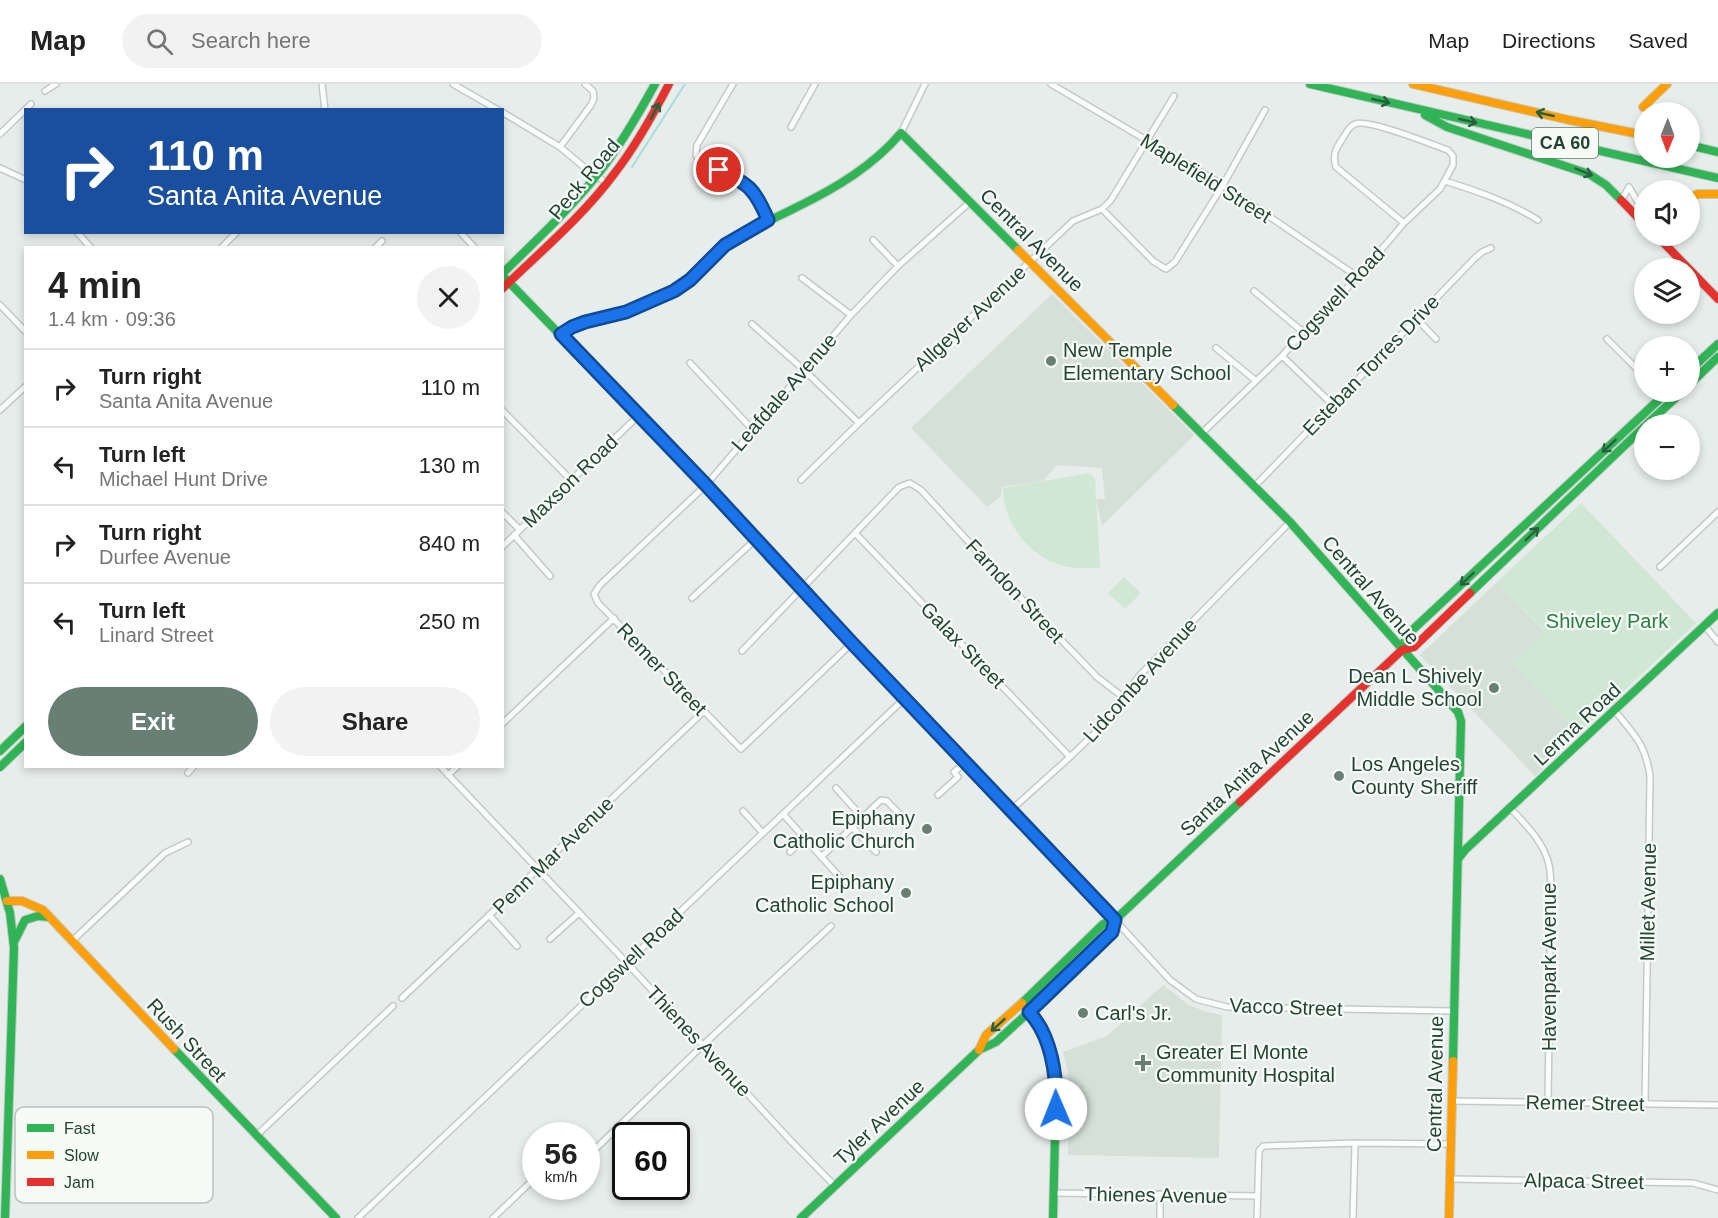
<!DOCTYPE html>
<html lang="en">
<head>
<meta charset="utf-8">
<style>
	:root { --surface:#fff; --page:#f2f2f2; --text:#222; --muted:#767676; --line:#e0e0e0; --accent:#677f75 }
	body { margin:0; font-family:Arial,sans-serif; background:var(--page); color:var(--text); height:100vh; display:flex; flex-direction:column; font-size:22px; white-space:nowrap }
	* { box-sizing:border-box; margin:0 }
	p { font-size:20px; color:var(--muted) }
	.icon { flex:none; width:33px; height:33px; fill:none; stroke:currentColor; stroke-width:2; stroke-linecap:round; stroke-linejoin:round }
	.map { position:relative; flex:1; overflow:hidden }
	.drawer { position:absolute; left:24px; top:162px; width:480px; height:522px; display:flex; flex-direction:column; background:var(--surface); border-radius:0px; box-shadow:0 3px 9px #0003 }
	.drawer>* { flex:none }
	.hud { position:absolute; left:24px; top:24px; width:480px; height:126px; border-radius:0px; box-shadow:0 3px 9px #0003; background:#1a4fa0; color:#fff; overflow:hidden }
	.needle { width:39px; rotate:181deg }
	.controls { position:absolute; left:1634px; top:18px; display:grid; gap:12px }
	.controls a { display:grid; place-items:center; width:66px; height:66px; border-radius:50%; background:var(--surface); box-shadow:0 3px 9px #0003; font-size:30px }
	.speed { position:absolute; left:522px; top:1038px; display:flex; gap:12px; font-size:30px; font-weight:700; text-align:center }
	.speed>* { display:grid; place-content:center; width:78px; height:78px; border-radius:50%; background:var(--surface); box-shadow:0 3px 9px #0003; line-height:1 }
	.speed small { font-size:15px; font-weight:400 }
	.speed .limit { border:3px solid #111; border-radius:9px; background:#fff; color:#111 }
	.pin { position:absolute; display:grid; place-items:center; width:51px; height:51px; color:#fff; margin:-26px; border:3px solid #fff; border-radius:50%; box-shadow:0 2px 6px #0007 }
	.me { position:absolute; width:66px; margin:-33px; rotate:359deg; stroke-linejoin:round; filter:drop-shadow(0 0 4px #0008) }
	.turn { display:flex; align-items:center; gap:21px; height:126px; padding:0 24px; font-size:27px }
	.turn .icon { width:78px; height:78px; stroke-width:2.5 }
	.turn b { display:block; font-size:42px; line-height:51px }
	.round { display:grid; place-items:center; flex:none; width:63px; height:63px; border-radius:32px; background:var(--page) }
	.headline { display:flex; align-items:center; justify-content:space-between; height:102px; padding:0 24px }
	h1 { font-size:36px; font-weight:700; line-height:45px }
	.button { display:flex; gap:12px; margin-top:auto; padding:12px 24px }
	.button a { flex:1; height:69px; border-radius:36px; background:var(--accent); color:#fff; font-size:24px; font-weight:700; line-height:69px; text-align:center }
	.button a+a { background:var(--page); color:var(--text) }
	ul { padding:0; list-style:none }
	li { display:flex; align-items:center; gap:18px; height:78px; padding:0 24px; border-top:2px solid var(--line) }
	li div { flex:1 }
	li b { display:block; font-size:22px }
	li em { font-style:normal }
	header { display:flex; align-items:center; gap:36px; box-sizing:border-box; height:84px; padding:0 30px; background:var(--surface); border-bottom:2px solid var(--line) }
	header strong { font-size:28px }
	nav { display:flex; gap:33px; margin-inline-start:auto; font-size:21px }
	.search { width:420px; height:54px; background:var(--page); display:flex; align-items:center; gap:15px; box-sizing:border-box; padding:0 21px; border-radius:33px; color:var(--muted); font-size:22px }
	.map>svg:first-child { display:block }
</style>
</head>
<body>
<header>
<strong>Map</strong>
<div class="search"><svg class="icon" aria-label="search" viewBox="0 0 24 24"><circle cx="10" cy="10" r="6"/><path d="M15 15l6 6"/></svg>Search here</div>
<nav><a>Map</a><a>Directions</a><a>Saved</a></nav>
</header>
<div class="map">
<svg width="1718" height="1134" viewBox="0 0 1718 1134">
	<rect width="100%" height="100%" fill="#e7edea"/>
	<!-- built -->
	<path fill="#d5e0d9" d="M 1052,210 L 1194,351 L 1102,442 L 1096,415 L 1105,415 L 1102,384 L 1057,381 L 1043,397 L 1002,403 L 1001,412 L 987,423 L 911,344 Z
		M 1497,498 L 1545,548 L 1512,579 L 1579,649 L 1535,692 L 1420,571 Z
		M 1163,901 L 1189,921 L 1207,928 L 1222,931 L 1219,1074 L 1068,1071 L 1068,989 L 1063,968 L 1107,952 Z"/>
	<!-- green -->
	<path fill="#d0e7d4" d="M 1090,389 L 1095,395 L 1100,484 C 1086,484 1071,485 1058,480 C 1027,470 1003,437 1003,404 Z
		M 1581,419 L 1696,539 L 1579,649 L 1512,579 L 1545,547 L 1497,498 Z
		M 1124,493 L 1141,509 L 1125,525 L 1108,509 Z"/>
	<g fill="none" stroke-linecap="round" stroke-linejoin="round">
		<!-- stream -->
		<path stroke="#a5dedd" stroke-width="2" d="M 632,83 L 685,0"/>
		<defs>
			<path id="street" d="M 322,0 L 325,26
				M 453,0 L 498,26
				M 733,0 L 697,61 L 696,71 L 699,77 L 732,92 L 746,100 L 754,107 L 768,136
				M 1051,0 L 1223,101 L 1358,193
				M 45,7 L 56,0
				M 502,28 L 560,63 L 590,88 L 607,99
				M 791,43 L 815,0
				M 901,49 L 925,0
				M 0,50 L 31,20
				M 560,63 L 591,21 L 594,14 L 593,7 L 585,0
				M 0,84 L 26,96
				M 1445,97 C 1477,107 1509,118 1538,136
				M 1622,115 L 1629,103 L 1644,129
				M 1102,125 L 1153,177 L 1166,185 L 1175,178 L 1223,101 L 1265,26
				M 77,148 L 91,164
				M 460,148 L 475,164
				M 873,156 L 898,182
				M 221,164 L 237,148
				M 375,164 L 382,157
				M 802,194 L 851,231
				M 1254,207 L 1303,248
				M 0,221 L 26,248
				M 1417,235 L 1436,255
				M 752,240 L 803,285 L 859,339
				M 1607,255 L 1644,292
				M 1216,264 L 1255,296
				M 1282,272 L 1333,321
				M 690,279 L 752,345
				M 0,326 L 26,302
				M 502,326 L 571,396
				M 1202,349 L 1282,272 L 1303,248 L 1358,193 L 1404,139 L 1440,105 L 1453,81 L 1453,72 L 1448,66 C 1433,61 1367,34 1355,40 C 1349,42 1346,49 1343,54 C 1336,64 1332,71 1336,83 L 1404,139
				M 801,396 L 859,339 L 1073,137 L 1102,125 L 1111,116 L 1174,12
				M 1255,402 L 1474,175 L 1482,168 L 1491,164
				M 502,428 L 520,446
				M 855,449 L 1070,673
				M 514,451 L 550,492
				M 502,463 L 638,332
				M 1660,483 L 1718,428
				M 692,514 L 755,456
				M 1704,541 L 1718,558
				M 852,559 L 741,665 L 598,519 L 594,510 L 600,501 L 706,401 L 851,231 L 898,182 L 970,118
				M 742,567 L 899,403 L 910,399 L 921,406 L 1013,506 L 1097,593 L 1123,613
				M 1615,627 C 1635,652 1645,659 1650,692 L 1645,1020
				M 502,640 L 614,534
				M 440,682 L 626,878 L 790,1056 L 835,1102
				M 188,689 L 194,682
				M 448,691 L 458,682
				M 836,704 L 862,733
				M 938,711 L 958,693 L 954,688 L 966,678
				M 1511,725 C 1526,741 1544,758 1549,781 C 1551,790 1551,800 1551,810 L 1548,1018
				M 1011,726 L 1070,673 L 1105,639 L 1139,592 L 1290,438
				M 743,727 L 763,749
				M 783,730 L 844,798
				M 852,743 L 876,768
				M 790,768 L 804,754
				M 821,773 L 881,716 L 887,717 L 906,737
				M 489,831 L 517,862
				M 1115,836 L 1170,896 L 1196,915 L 1227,923 L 1453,927
				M 550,855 L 579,829
				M 72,857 L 165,769 L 188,758
				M 402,914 L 703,628
				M 1451,1017 L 1718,1021
				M 256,1052 L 393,922
				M 586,1074 L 703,961 L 831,842
				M 1450,1095 L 1693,1099 L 1718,1106
				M 1054,1109 L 1258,1112
				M 358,1134 L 905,614
				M 493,1134 L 536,1093
				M 1160,1134 L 1160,1110
				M 1257,1134 L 1259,1067 L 1263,1062 L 1355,1059 L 1451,1060
				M 1353,1134 L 1355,1059"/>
			<path id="fast" d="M 1310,0 L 1718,94
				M 1425,31 L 1447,43 L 1589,90 L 1606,101 L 1621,116
				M 1689,61 L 1718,68
				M 1663,152 L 1663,156
				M 502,190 C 535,157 569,126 598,90 C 620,62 638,31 655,0
				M 502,191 L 706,401 L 918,628
				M 561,250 C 581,238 604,235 626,228 C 639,224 652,218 664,212 C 693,198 709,171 735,154 C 755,142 776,134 797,123 C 836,104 873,82 901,49 L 1018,166
				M 1689,287 L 1718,260
				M 1689,301 L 1718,273
				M 1173,321 L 1290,438 L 1458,628 L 1461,637 L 1453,977
				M 1647,340 L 1682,308
				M 1470,509 L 1644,343
				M 1402,566 L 1406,552 L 1667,308
				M 0,667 L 26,642
				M 0,683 L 26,658
				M 1458,775 L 1466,765 L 1718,529
				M 0,795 L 10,829 L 14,864 L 5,1134
				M 14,858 L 25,836 L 38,832 L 49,833
				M 1029,928 L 1112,848 L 1115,836
				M 174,965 L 336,1134
				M 801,1134 L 979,966 L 996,958 L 1029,928
				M 1053,1134 L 1056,1012 L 1055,991 L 1050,969 L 1038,938 L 1022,919 L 1103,840 L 1115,836 L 1240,718"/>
			<path id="slow" d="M 1413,0 L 1569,36 L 1644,51
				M 1643,23 L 1667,0
				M 1689,114 L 1698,110 L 1718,110
				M 1018,166 L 1173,321
				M 7,817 L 22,817 L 43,826 L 174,965
				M 979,966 L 986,951 L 1022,919
				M 1449,1134 L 1453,977"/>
			<path id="jam" d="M 1621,116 L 1644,140
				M 1657,152 L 1718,215
				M 502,205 C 540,168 582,133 614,90 C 636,62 653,31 669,0
				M 918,628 L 1115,836
				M 1240,718 L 1402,566 L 1414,563 L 1470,509"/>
		</defs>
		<!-- street casing -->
		<use href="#street" stroke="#c4cac7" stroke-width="8"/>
		<!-- fast casing -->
		<use href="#fast" stroke="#c2cbc7" stroke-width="10"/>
		<!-- slow casing -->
		<use href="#slow" stroke="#c2cbc7" stroke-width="10"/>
		<!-- jam casing -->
		<use href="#jam" stroke="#c2cbc7" stroke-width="10"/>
		<!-- street -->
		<use href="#street" stroke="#fbfcfc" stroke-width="5"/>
		<!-- fast -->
		<use href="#fast" stroke="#30b455" stroke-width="8"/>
		<!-- slow -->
		<use href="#slow" stroke="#ff9f0a" stroke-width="8"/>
		<!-- jam -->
		<use href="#jam" stroke="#e5322d" stroke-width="8"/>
	</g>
	<!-- one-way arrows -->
	<defs><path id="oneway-shaft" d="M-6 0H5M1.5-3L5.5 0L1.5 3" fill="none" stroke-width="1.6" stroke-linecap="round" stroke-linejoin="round" transform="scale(1.5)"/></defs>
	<g stroke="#26603e">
		<use href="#oneway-shaft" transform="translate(1381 17) rotate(13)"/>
		<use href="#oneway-shaft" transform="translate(655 27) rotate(-61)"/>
		<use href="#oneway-shaft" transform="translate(1545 30) rotate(-167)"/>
		<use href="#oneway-shaft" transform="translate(1468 37) rotate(13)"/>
		<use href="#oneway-shaft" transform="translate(1584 88) rotate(23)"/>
		<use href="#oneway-shaft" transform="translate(1609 362) rotate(137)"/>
		<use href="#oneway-shaft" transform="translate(1532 450) rotate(-44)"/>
		<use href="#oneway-shaft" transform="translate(1467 495) rotate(137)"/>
		<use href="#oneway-shaft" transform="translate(998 941) rotate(138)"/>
	</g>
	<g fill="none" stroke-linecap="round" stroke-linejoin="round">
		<defs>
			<path id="route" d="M 719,86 C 749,100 755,105 768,136 L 725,161 L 690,196 L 674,207 L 626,228 L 585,238 L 572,243 L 561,250 L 706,401 L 852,559 L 1115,836 L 1112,848 L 1029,928 C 1052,952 1057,993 1056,1025"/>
		</defs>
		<!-- route casing -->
		<use href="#route" stroke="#114b97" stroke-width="15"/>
		<!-- route -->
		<use href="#route" stroke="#1a73e8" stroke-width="10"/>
	</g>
	<!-- markers -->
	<g fill="#677f75" stroke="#f7fbf8" stroke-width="2">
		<circle cx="1051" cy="277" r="6"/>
		<circle cx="1494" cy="604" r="6"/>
		<circle cx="1339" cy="692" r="6"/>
		<circle cx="927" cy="745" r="6"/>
		<circle cx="906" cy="809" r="6"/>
		<circle cx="1083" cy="929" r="6"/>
		<path d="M1140 970h6v6h6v6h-6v6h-6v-6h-6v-6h6z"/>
	</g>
	<g text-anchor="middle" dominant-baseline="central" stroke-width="4.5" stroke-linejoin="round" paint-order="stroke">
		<!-- shield labels -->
		<rect fill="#f7fbf8" stroke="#627b70" stroke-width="1.5" x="1532" y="44" width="66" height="30" rx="4.5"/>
		<g font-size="18" font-weight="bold" fill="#224436">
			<text x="1565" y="59">CA 60</text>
		</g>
		<!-- street labels -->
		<g font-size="20" fill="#224436" stroke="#f7fbf8">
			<text transform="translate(1206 94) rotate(32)">Maplefield Street</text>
			<text transform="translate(584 95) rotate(-50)">Peck Road</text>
			<text transform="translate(1032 156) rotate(45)">Central Avenue</text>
			<text transform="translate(1335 215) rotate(-47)">Cogswell Road</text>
			<text transform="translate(970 234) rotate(-43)">Allgeyer Avenue</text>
			<text transform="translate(1371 281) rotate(-46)">Esteban Torres Drive</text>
			<text transform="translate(784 308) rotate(-49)">Leafdale Avenue</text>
			<text transform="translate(570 397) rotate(-44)">Maxson Road</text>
			<text transform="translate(1371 506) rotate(49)">Central Avenue</text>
			<text transform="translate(1015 507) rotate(47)">Farndon Street</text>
			<text transform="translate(963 561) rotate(46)">Galax Street</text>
			<text transform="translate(662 585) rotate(46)">Remer Street</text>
			<text transform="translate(1140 596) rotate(-48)">Lidcombe Avenue</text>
			<text transform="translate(1577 640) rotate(-43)">Lerma Road</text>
			<text transform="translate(1247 689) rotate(-43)">Santa Anita Avenue</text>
			<text transform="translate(553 771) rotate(-44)">Penn Mar Avenue</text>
			<text transform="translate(1648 818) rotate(-89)">Millet Avenue</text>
			<text transform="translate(631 874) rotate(-43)">Cogswell Road</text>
			<text transform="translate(1549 883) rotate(-90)">Havenpark Avenue</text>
			<text transform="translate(1286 923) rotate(2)">Vacco Street</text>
			<text transform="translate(187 956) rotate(47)">Rush Street</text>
			<text transform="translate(699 957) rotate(47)">Thienes Avenue</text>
			<text transform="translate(1435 1000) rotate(-89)">Central Avenue</text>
			<text transform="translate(1585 1019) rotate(1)">Remer Street</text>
			<text transform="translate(879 1038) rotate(-43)">Tyler Avenue</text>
			<text transform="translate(1584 1097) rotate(1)">Alpaca Street</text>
			<text transform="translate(1156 1111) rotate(1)">Thienes Avenue</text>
		</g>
		<!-- poi labels -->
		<g font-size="20" fill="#224436" stroke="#f7fbf8" text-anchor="start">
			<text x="1063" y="266">New Temple<tspan x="1063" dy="23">Elementary School</tspan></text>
			<text x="1482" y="592" text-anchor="end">Dean L Shively<tspan x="1482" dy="23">Middle School</tspan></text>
			<text x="1351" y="680">Los Angeles<tspan x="1351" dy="23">County Sheriff</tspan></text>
			<text x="915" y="734" text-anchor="end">Epiphany<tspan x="915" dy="23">Catholic Church</tspan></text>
			<text x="894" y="798" text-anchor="end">Epiphany<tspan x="894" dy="23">Catholic School</tspan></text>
			<text x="1095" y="929">Carl's Jr.</text>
			<text x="1156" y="968">Greater El Monte<tspan x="1156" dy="23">Community Hospital</tspan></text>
		</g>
		<!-- park labels -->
		<g font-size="20" fill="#287e3e" stroke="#f7fbf8">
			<text x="1607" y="537">Shiveley Park</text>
		</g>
	</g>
	<!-- legend -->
	<rect x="15" y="1023" width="198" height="96" rx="9" fill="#f7fbf8" stroke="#b7c4be" stroke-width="1.5"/>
	<rect x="27" y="1040" width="27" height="8" fill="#30b455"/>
	<rect x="27" y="1067" width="27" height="8" fill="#ff9f0a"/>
	<rect x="27" y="1094" width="27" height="8" fill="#e5322d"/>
	<g font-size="16" fill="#224436">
		<text x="64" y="1050">Fast</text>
		<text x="64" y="1077">Slow</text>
		<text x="64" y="1104">Jam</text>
	</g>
</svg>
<div class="controls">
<a><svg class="needle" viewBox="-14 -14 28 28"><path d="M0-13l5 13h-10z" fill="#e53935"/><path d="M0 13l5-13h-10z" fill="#767676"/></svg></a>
<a><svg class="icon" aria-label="sound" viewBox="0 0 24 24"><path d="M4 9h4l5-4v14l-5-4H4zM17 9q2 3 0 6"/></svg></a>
<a><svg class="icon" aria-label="layers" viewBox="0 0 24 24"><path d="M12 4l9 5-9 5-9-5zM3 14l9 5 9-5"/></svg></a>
<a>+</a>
<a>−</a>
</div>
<div class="speed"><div>56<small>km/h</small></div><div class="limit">60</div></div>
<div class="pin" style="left:719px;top:86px;background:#d93025"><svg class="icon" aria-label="arrive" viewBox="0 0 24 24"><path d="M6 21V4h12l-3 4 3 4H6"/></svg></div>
<svg class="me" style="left:1056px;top:1025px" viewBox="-20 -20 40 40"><circle r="19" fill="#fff"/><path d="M0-13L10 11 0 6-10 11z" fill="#1a73e8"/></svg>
<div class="hud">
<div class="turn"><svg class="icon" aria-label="right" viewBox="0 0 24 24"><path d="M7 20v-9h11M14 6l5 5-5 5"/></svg><div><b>110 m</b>Santa Anita Avenue</div></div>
</div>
<section class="drawer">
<div class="headline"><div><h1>4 min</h1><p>1.4 km · 09:36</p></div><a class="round"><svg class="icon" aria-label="close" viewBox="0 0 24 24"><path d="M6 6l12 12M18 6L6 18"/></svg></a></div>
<ul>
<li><svg class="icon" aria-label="right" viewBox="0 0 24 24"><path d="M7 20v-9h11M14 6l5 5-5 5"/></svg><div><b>Turn right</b><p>Santa Anita Avenue</p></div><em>110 m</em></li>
<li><svg class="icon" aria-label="left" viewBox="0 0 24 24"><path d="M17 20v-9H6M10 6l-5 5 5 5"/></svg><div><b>Turn left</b><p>Michael Hunt Drive</p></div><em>130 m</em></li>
<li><svg class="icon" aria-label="right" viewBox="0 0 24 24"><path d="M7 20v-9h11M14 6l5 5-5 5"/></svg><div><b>Turn right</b><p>Durfee Avenue</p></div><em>840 m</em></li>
<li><svg class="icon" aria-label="left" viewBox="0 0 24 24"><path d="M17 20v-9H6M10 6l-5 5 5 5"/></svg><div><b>Turn left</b><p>Linard Street</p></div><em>250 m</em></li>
</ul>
<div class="button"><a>Exit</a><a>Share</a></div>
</section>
</div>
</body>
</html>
